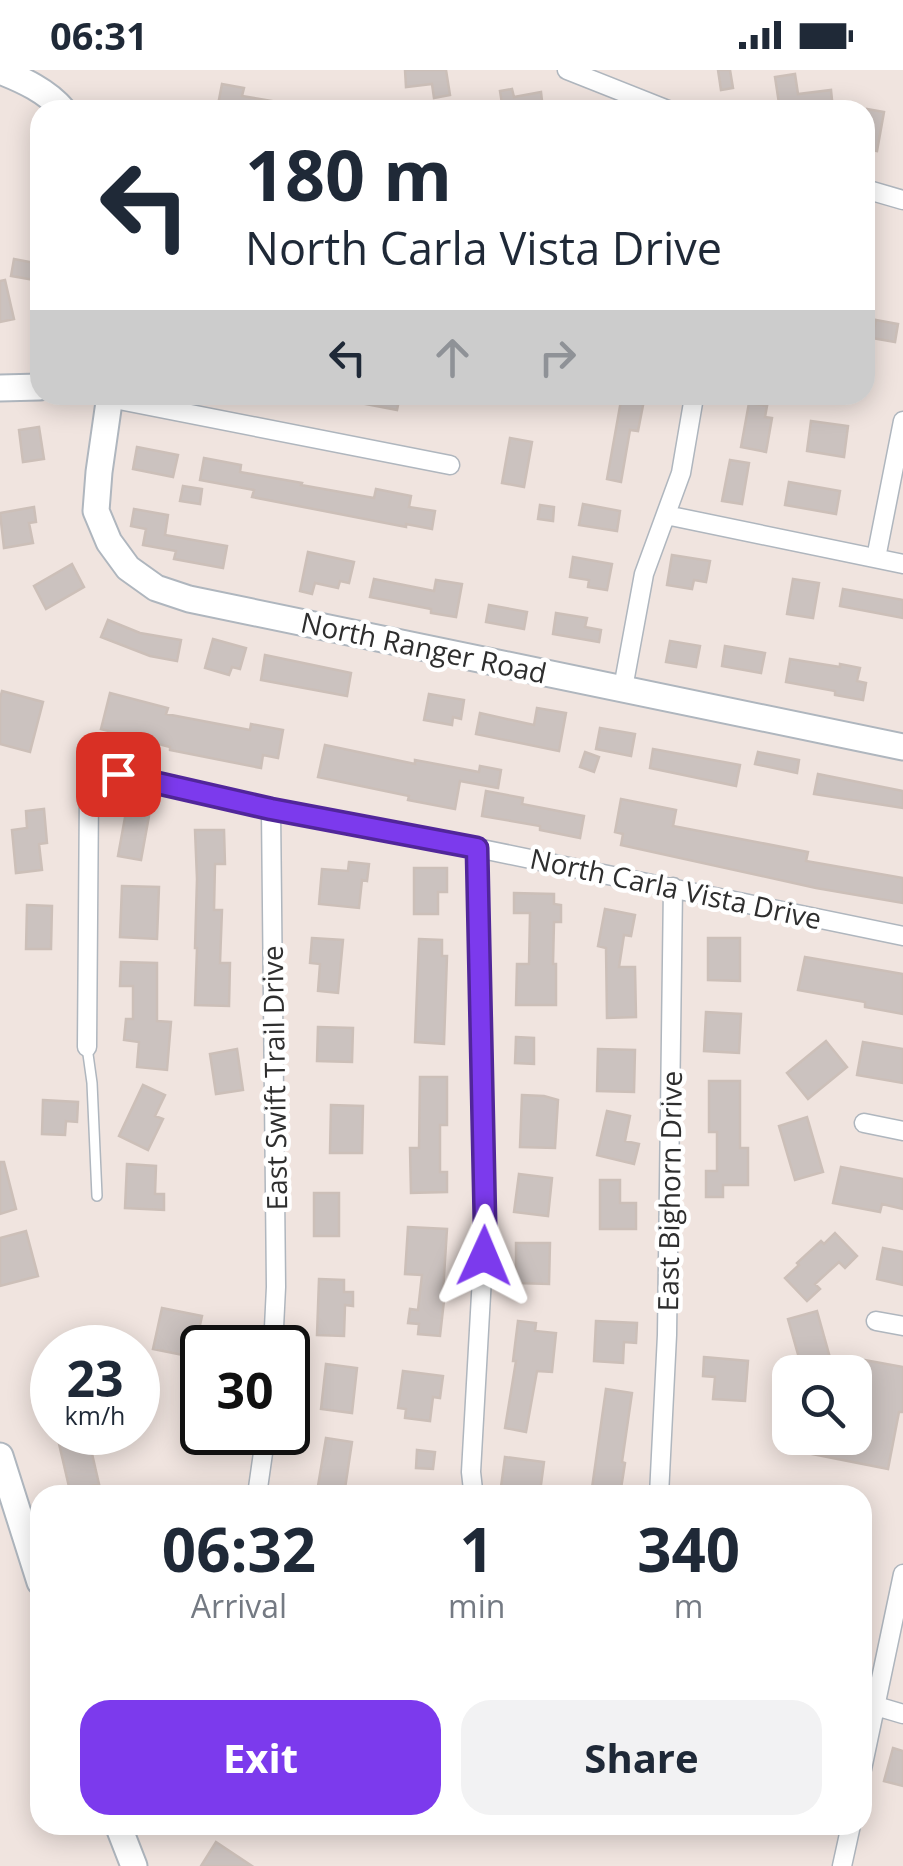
<!DOCTYPE html>
<html lang="en">
<head>
<meta charset="utf-8">
<style>
	:root { --surface:#fff; --page:#f2f2f3; --text:#1f2937; --muted:#747a83; --accent:#7c3aed }
	body { margin:0; font-family:"Open Sans",sans-serif; background:var(--page); color:var(--text); height:100vh; display:flex; flex-direction:column; font-size:38px; white-space:nowrap }
	* { box-sizing:border-box; margin:0 }
	p { font-size:32px; color:var(--muted) }
	.icon { flex:none; width:55px; height:55px; fill:none; stroke:currentColor; stroke-width:2; stroke-linecap:round; stroke-linejoin:round }
	.map { position:relative; flex:1; overflow:hidden }
	.details { position:absolute; left:30px; top:1415px; width:842px; height:350px; display:flex; flex-direction:column; background:var(--surface); border-radius:30px; box-shadow:0 5px 25px #0003 }
	.details>* { flex:none }
	.guide { position:absolute; left:30px; top:30px; width:845px; height:305px; border-radius:30px; box-shadow:0 5px 25px #0003; background:#fff; color:var(--text); overflow:hidden }
	.tools { position:absolute; left:772px; top:1285px; display:grid; gap:20px }
	.tools a { display:grid; place-items:center; width:100px; height:100px; border-radius:20px; background:var(--surface); box-shadow:0 5px 25px #0003; font-size:50px }
	.speed { position:absolute; left:30px; top:1255px; display:flex; gap:20px; font-size:50px; font-weight:700; text-align:center }
	.speed>* { display:grid; place-content:center; width:130px; height:130px; border-radius:50%; background:var(--surface); box-shadow:0 5px 25px #0003; line-height:1 }
	.speed small { font-size:25px; font-weight:400 }
	.speed .limit { border:5px solid #111; border-radius:15px; background:#fff; color:#111 }
	.pin { position:absolute; display:grid; place-items:center; width:85px; height:85px; color:#fff; margin:-42px; border-radius:20px; box-shadow:0 5px 15px #0006 }
	.me { position:absolute; width:110px; margin:-55px; rotate:1deg; stroke-linejoin:round; filter:drop-shadow(0 0 8px #0008) }
	.turn { display:flex; align-items:center; gap:35px; height:210px; padding:0 50px; font-size:45px }
	.turn .icon { width:130px; height:130px; stroke-width:2.5 }
	.turn b { display:block; font-size:70px; line-height:85px }
	.lanes { display:flex; align-items:center; height:95px; padding:0 50px; background:#0003; justify-content:center; gap:50px; direction:ltr }
	.lanes .off { opacity:.35 }
	.eta { display:flex; justify-content:space-evenly; align-items:center; height:170px; text-align:center }
	.eta b { font-size:60px; font-weight:700; line-height:70px }
	.primary-button { display:flex; gap:20px; margin-top:auto; padding:20px 50px }
	.primary-button a { flex:1; height:115px; border-radius:30px; background:var(--accent); color:#fff; font-size:40px; font-weight:700; line-height:115px; text-align:center }
	.primary-button a+a { background:var(--page); color:var(--text) }
	.status { display:flex; justify-content:space-between; align-items:center; height:70px; padding:0 50px; background:var(--surface); direction:ltr }
	.status svg { height:28px; fill:currentColor }
	.map>svg:first-child { display:block }
</style>
</head>
<body>
<div class="status"><b>06:31</b><svg viewBox="0 0 49 12"><path d="M0 12V9h3v3zM5 12V6h3v6zM10 12V3h3v9zM15 12V0h3v12zM26 1h20v11H26zM47 4h2v5h-2z"/></svg></div>
<div class="map">
<svg width="903" height="1796" viewBox="0 0 903 1796">
	<rect width="100%" height="100%" fill="#f0e4df"/>
	<!-- building -->
	<path fill="#cbc2bf" stroke="#ccbfb8" stroke-width="2.5" d="M 405,0 L 446,0 L 450,25 L 434,28 L 432,14 L 406,17 Z
		M 718,0 L 730,0 L 733,18 L 721,20 Z
		M 795,4 L 798,24 L 831,20 L 833,40 L 780,40 L 775,7 Z
		M 222,14 L 244,18 L 242,26 L 284,33 L 284,40 L 217,40 Z
		M 512,19 L 514,27 L 541,22 L 543,40 L 503,40 L 500,21 Z
		M 867,39 L 884,42 L 877,81 L 865,79 Z
		M 14,189 L 40,194 L 40,211 L 11,206 Z
		M 5,210 L 14,249 L 0,252 L 0,211 Z
		M 876,250 L 898,254 L 895,272 L 872,268 Z
		M 351,325 L 400,325 L 397,340 L 350,331 Z
		M 622,325 L 645,325 L 638,361 L 630,360 L 621,412 L 607,409 Z
		M 749,333 L 767,336 L 765,347 L 772,348 L 766,382 L 741,377 Z
		M 811,351 L 848,356 L 844,387 L 807,381 Z
		M 39,357 L 44,389 L 23,392 L 19,360 Z
		M 510,368 L 532,372 L 524,417 L 502,413 Z
		M 137,377 L 178,385 L 173,407 L 133,399 Z
		M 204,388 L 241,395 L 240,402 L 302,413 L 301,415 L 374,428 L 376,419 L 411,426 L 409,437 L 435,441 L 432,459 L 406,454 L 406,457 L 252,427 L 254,420 L 200,410 Z
		M 730,390 L 749,393 L 742,434 L 722,431 Z
		M 789,412 L 840,421 L 836,444 L 785,435 Z
		M 183,416 L 202,419 L 200,434 L 180,431 Z
		M 583,434 L 620,441 L 617,461 L 579,455 Z
		M 540,435 L 554,437 L 553,451 L 538,449 Z
		M 34,437 L 36,452 L 29,453 L 33,473 L 4,478 L 0,443 Z
		M 134,439 L 168,445 L 165,465 L 227,476 L 223,498 L 174,489 L 176,481 L 143,475 L 146,459 L 131,456 Z
		M 308,482 L 354,492 L 349,513 L 340,511 L 338,518 L 315,513 L 312,524 L 300,521 Z
		M 672,485 L 710,491 L 706,512 L 694,510 L 692,519 L 667,515 Z
		M 573,487 L 612,494 L 607,520 L 588,517 L 589,510 L 570,507 Z
		M 72,494 L 84,517 L 46,539 L 34,516 Z
		M 374,509 L 434,521 L 436,510 L 462,514 L 456,547 L 431,543 L 431,539 L 370,527 Z
		M 793,509 L 819,513 L 813,548 L 787,544 Z
		M 843,519 L 903,530 L 903,548 L 840,536 Z
		M 489,535 L 527,542 L 524,559 L 486,552 Z
		M 556,543 L 587,548 L 585,557 L 601,560 L 599,572 L 553,564 Z
		M 108,550 L 140,563 L 181,570 L 177,591 L 150,586 L 101,567 Z
		M 213,569 L 246,578 L 240,599 L 232,597 L 229,605 L 205,598 Z
		M 670,571 L 700,576 L 696,597 L 666,592 Z
		M 725,576 L 765,583 L 761,603 L 722,596 Z
		M 265,585 L 351,603 L 347,626 L 261,610 Z
		M 790,589 L 840,597 L 840,594 L 860,598 L 857,611 L 866,613 L 863,630 L 835,625 L 835,621 L 786,612 Z
		M 2,621 L 43,632 L 30,682 L 0,674 L 0,629 Z
		M 110,623 L 168,638 L 166,644 L 250,660 L 251,654 L 283,660 L 278,688 L 263,685 L 261,698 L 170,680 L 170,677 L 101,659 Z
		M 429,624 L 464,630 L 461,649 L 453,647 L 452,655 L 424,650 Z
		M 537,638 L 566,643 L 559,681 L 476,664 L 480,643 L 534,655 Z
		M 600,658 L 635,664 L 631,686 L 596,679 Z
		M 325,675 L 415,694 L 415,690 L 479,702 L 480,696 L 501,700 L 498,718 L 460,711 L 455,739 L 408,730 L 409,726 L 318,707 Z
		M 653,679 L 740,695 L 736,716 L 650,698 Z
		M 585,682 L 599,687 L 594,702 L 580,697 Z
		M 758,682 L 799,690 L 797,703 L 755,694 Z
		M 818,704 L 903,721 L 903,738 L 814,724 Z
		M 486,721 L 523,728 L 522,734 L 584,746 L 580,768 L 540,760 L 540,756 L 482,746 Z
		M 621,729 L 676,740 L 673,756 L 808,782 L 806,791 L 903,808 L 903,833 L 816,818 L 621,775 L 623,764 L 615,762 Z
		M 44,739 L 47,773 L 39,774 L 42,800 L 16,803 L 12,760 L 27,758 L 26,741 Z
		M 126,742 L 149,746 L 141,790 L 118,786 Z
		M 195,760 L 224,760 L 225,794 L 215,794 L 214,840 L 222,840 L 220,893 L 230,893 L 229,936 L 195,935 L 197,878 L 195,878 L 197,809 Z
		M 349,792 L 369,794 L 367,811 L 362,810 L 359,838 L 319,834 L 322,799 L 348,801 Z
		M 414,798 L 447,798 L 447,822 L 438,822 L 438,844 L 414,844 Z
		M 122,816 L 159,817 L 157,869 L 120,867 Z
		M 514,823 L 554,824 L 554,834 L 561,835 L 561,852 L 554,852 L 553,894 L 556,894 L 556,935 L 516,935 L 517,894 L 529,894 L 530,843 L 514,843 Z
		M 27,835 L 52,836 L 51,879 L 26,879 Z
		M 605,839 L 635,845 L 631,866 L 624,865 L 619,897 L 635,897 L 636,947 L 607,948 L 606,878 L 598,876 Z
		M 312,868 L 343,870 L 338,923 L 318,921 L 320,894 L 310,893 Z
		M 708,868 L 740,868 L 740,911 L 708,910 Z
		M 419,869 L 442,870 L 442,886 L 447,886 L 444,974 L 415,972 Z
		M 805,887 L 903,904 L 903,944 L 865,937 L 865,932 L 798,920 Z
		M 121,892 L 157,893 L 157,951 L 171,952 L 167,1000 L 137,997 L 139,972 L 124,970 L 126,949 L 133,949 L 133,916 L 120,916 Z
		M 706,942 L 741,944 L 739,983 L 704,981 Z
		M 318,957 L 353,958 L 352,992 L 317,991 Z
		M 516,967 L 534,968 L 534,994 L 515,993 Z
		M 826,971 L 847,997 L 808,1029 L 787,1003 Z
		M 863,972 L 903,979 L 903,1013 L 857,1005 Z
		M 237,979 L 243,1020 L 216,1024 L 210,984 Z
		M 598,979 L 635,980 L 634,1022 L 597,1021 Z
		M 420,1007 L 447,1007 L 447,1055 L 440,1055 L 440,1102 L 447,1102 L 447,1122 L 411,1123 L 410,1078 L 419,1078 Z
		M 709,1011 L 740,1011 L 740,1078 L 748,1078 L 748,1115 L 723,1115 L 723,1127 L 706,1127 L 706,1101 L 717,1101 L 717,1062 L 709,1062 Z
		M 143,1015 L 165,1025 L 155,1046 L 163,1049 L 148,1080 L 119,1066 Z
		M 522,1025 L 544,1026 L 558,1030 L 555,1078 L 520,1077 Z
		M 43,1030 L 78,1032 L 77,1052 L 66,1051 L 65,1065 L 42,1064 Z
		M 331,1035 L 363,1036 L 362,1083 L 330,1083 Z
		M 607,1041 L 630,1046 L 625,1071 L 639,1074 L 634,1094 L 597,1085 Z
		M 807,1047 L 823,1102 L 795,1110 L 779,1056 Z
		M 0,1092 L 4,1092 L 16,1139 L 0,1144 Z
		M 127,1094 L 156,1096 L 155,1124 L 164,1124 L 164,1140 L 125,1138 Z
		M 841,1097 L 903,1109 L 903,1139 L 882,1134 L 880,1142 L 833,1133 Z
		M 519,1104 L 552,1108 L 548,1146 L 514,1142 Z
		M 600,1110 L 620,1110 L 620,1133 L 636,1133 L 636,1159 L 600,1159 Z
		M 314,1123 L 339,1123 L 339,1166 L 314,1166 Z
		M 408,1157 L 447,1159 L 443,1222 L 445,1222 L 440,1266 L 418,1264 L 419,1254 L 408,1253 L 410,1239 L 418,1240 L 422,1205 L 405,1204 Z
		M 26,1161 L 38,1206 L 0,1216 L 0,1168 Z
		M 835,1163 L 857,1186 L 845,1198 L 839,1192 L 815,1214 L 820,1219 L 807,1231 L 785,1208 L 799,1195 L 797,1193 L 821,1171 L 824,1174 Z
		M 516,1173 L 550,1173 L 549,1214 L 516,1213 Z
		M 883,1178 L 903,1182 L 903,1215 L 877,1209 Z
		M 319,1209 L 344,1210 L 344,1222 L 353,1222 L 353,1236 L 345,1235 L 344,1266 L 317,1265 Z
		M 162,1238 L 202,1246 L 193,1287 L 153,1279 Z
		M 817,1241 L 834,1302 L 803,1302 L 788,1249 Z
		M 518,1251 L 536,1253 L 535,1261 L 556,1263 L 552,1302 L 537,1301 L 526,1362 L 505,1358 L 516,1291 L 513,1291 Z
		M 596,1251 L 637,1253 L 636,1273 L 624,1272 L 623,1293 L 594,1291 Z
		M 704,1287 L 748,1291 L 745,1331 L 713,1329 L 715,1307 L 703,1306 Z
		M 859,1289 L 903,1297 L 903,1342 L 899,1342 L 888,1399 L 787,1379 L 790,1368 L 855,1368 L 855,1312 Z
		M 52,1293 L 52,1345 L 47,1345 L 37,1297 Z
		M 326,1294 L 357,1298 L 352,1343 L 321,1339 Z
		M 403,1301 L 443,1306 L 440,1328 L 433,1327 L 430,1351 L 405,1348 L 406,1339 L 398,1338 Z
		M 606,1319 L 632,1323 L 622,1392 L 625,1393 L 620,1425 L 591,1425 Z
		M 66,1362 L 87,1362 L 99,1414 L 70,1421 L 57,1365 Z
		M 326,1368 L 352,1372 L 344,1425 L 317,1422 Z
		M 417,1380 L 435,1382 L 433,1399 L 416,1398 Z
		M 505,1387 L 544,1392 L 540,1422 L 501,1417 Z
		M 893,1678 L 903,1681 L 903,1716 L 884,1711 Z
		M 216,1772 L 252,1796 L 201,1796 Z"/>
	<g fill="none" stroke-linecap="round" stroke-linejoin="round">
		<defs>
			<path id="lane" d="M 87,977 L 92,1013 L 97,1126"/>
			<path id="street" d="M 567,0 L 668,40
				M 865,119 L 903,130
				M 109,328 L 450,395
				M 666,445 L 903,494
				M 876,488 L 903,351
				M 623,618 L 644,504 L 681,403 L 694,327
				M 271,739 L 276,1217 L 273,1278
				M 87,977 L 89,721 L 96,705 L 117,704 L 271,739 L 477,778 L 903,866
				M 864,1053 L 903,1061
				M 876,1251 L 903,1256
				M 257,1425 L 266,1362
				M 476,1425 L 473,1420 L 471,1402 L 485,1154 L 477,778
				M 659,1425 L 667,1265 L 673,817
				M 876,1636 L 903,1644
				M 862,1699 L 903,1504
				M 842,1796 L 851,1755"/>
			<path id="secondary" d="M 0,1 C 23,10 47,21 63,40
				M 0,318 L 40,317
				M 110,325 L 99,402 L 96,441 L 109,472 L 128,498 L 156,518 L 189,529 L 903,677
				M 0,1386 L 40,1512
				M 118,1755 L 134,1796"/>
		</defs>
		<!-- lane casing -->
		<use href="#lane" stroke="#afb6be" stroke-width="12"/>
		<!-- street casing -->
		<use href="#street" stroke="#afb6be" stroke-width="21"/>
		<!-- secondary casing -->
		<use href="#secondary" stroke="#afb6be" stroke-width="29"/>
		<!-- lane -->
		<use href="#lane" stroke="#fff" stroke-width="9"/>
		<!-- street -->
		<use href="#street" stroke="#fff" stroke-width="18"/>
		<!-- secondary -->
		<use href="#secondary" stroke="#fff" stroke-width="25"/>
	</g>
	<g fill="none" stroke-linecap="round" stroke-linejoin="round">
		<defs>
			<path id="route" d="M 118,704 L 271,739 L 477,778 L 485,1154 L 484,1186"/>
		</defs>
		<!-- route casing -->
		<use href="#route" stroke="#51269a" stroke-width="25"/>
		<!-- route -->
		<use href="#route" stroke="#7c3aed" stroke-width="18"/>
	</g>
	<g text-anchor="middle" dominant-baseline="central" stroke-width="9" stroke-linejoin="round" paint-order="stroke">
		<!-- street labels -->
		<g font-size="28" fill="#2e2e2e" stroke="#fff">
			<text transform="translate(424 577) rotate(12)">North Ranger Road</text>
			<text transform="translate(676 818) rotate(12)">North Carla Vista Drive</text>
			<text transform="translate(274 1008) rotate(-91)">East Swift Trail Drive</text>
			<text transform="translate(669 1121) rotate(-89)">East Bighorn Drive</text>
		</g>
	</g>
</svg>
<div class="tools">
<a><svg class="icon" aria-label="search" viewBox="0 0 24 24"><circle cx="10" cy="10" r="6"/><path d="M15 15l6 6"/></svg></a>
</div>
<div class="speed"><div>23<small>km/h</small></div><div class="limit">30</div></div>
<div class="pin" style="left:118px;top:704px;background:#d93025"><svg class="icon" aria-label="arrive" viewBox="0 0 24 24"><path d="M6 21V4h12l-3 4 3 4H6"/></svg></div>
<svg class="me" style="left:484px;top:1186px" viewBox="-20 -20 40 40"><path d="M0-17L14 15 0 8-14 15z" fill="#7c3aed" stroke="#fff" stroke-width="4"/></svg>
<div class="guide">
<div class="turn"><svg class="icon" aria-label="left" viewBox="0 0 24 24"><path d="M17 20v-9H6M10 6l-5 5 5 5"/></svg><div><b>180 m</b>North Carla Vista Drive</div></div>
<div class="lanes"><svg class="icon" aria-label="left" viewBox="0 0 24 24"><path d="M17 20v-9H6M10 6l-5 5 5 5"/></svg><svg class="icon off" aria-label="ahead" viewBox="0 0 24 24"><path d="M12 20V5M6 11l6-6 6 6"/></svg><svg class="icon off" aria-label="right" viewBox="0 0 24 24"><path d="M7 20v-9h11M14 6l5 5-5 5"/></svg></div>
</div>
<section class="details">
<div class="eta">
<div><b>06:32</b><p>Arrival</p></div>
<div><b>1</b><p>min</p></div>
<div><b>340</b><p>m</p></div>
</div>
<div class="primary-button"><a>Exit</a><a>Share</a></div>
</section>
</div>
</body>
</html>
